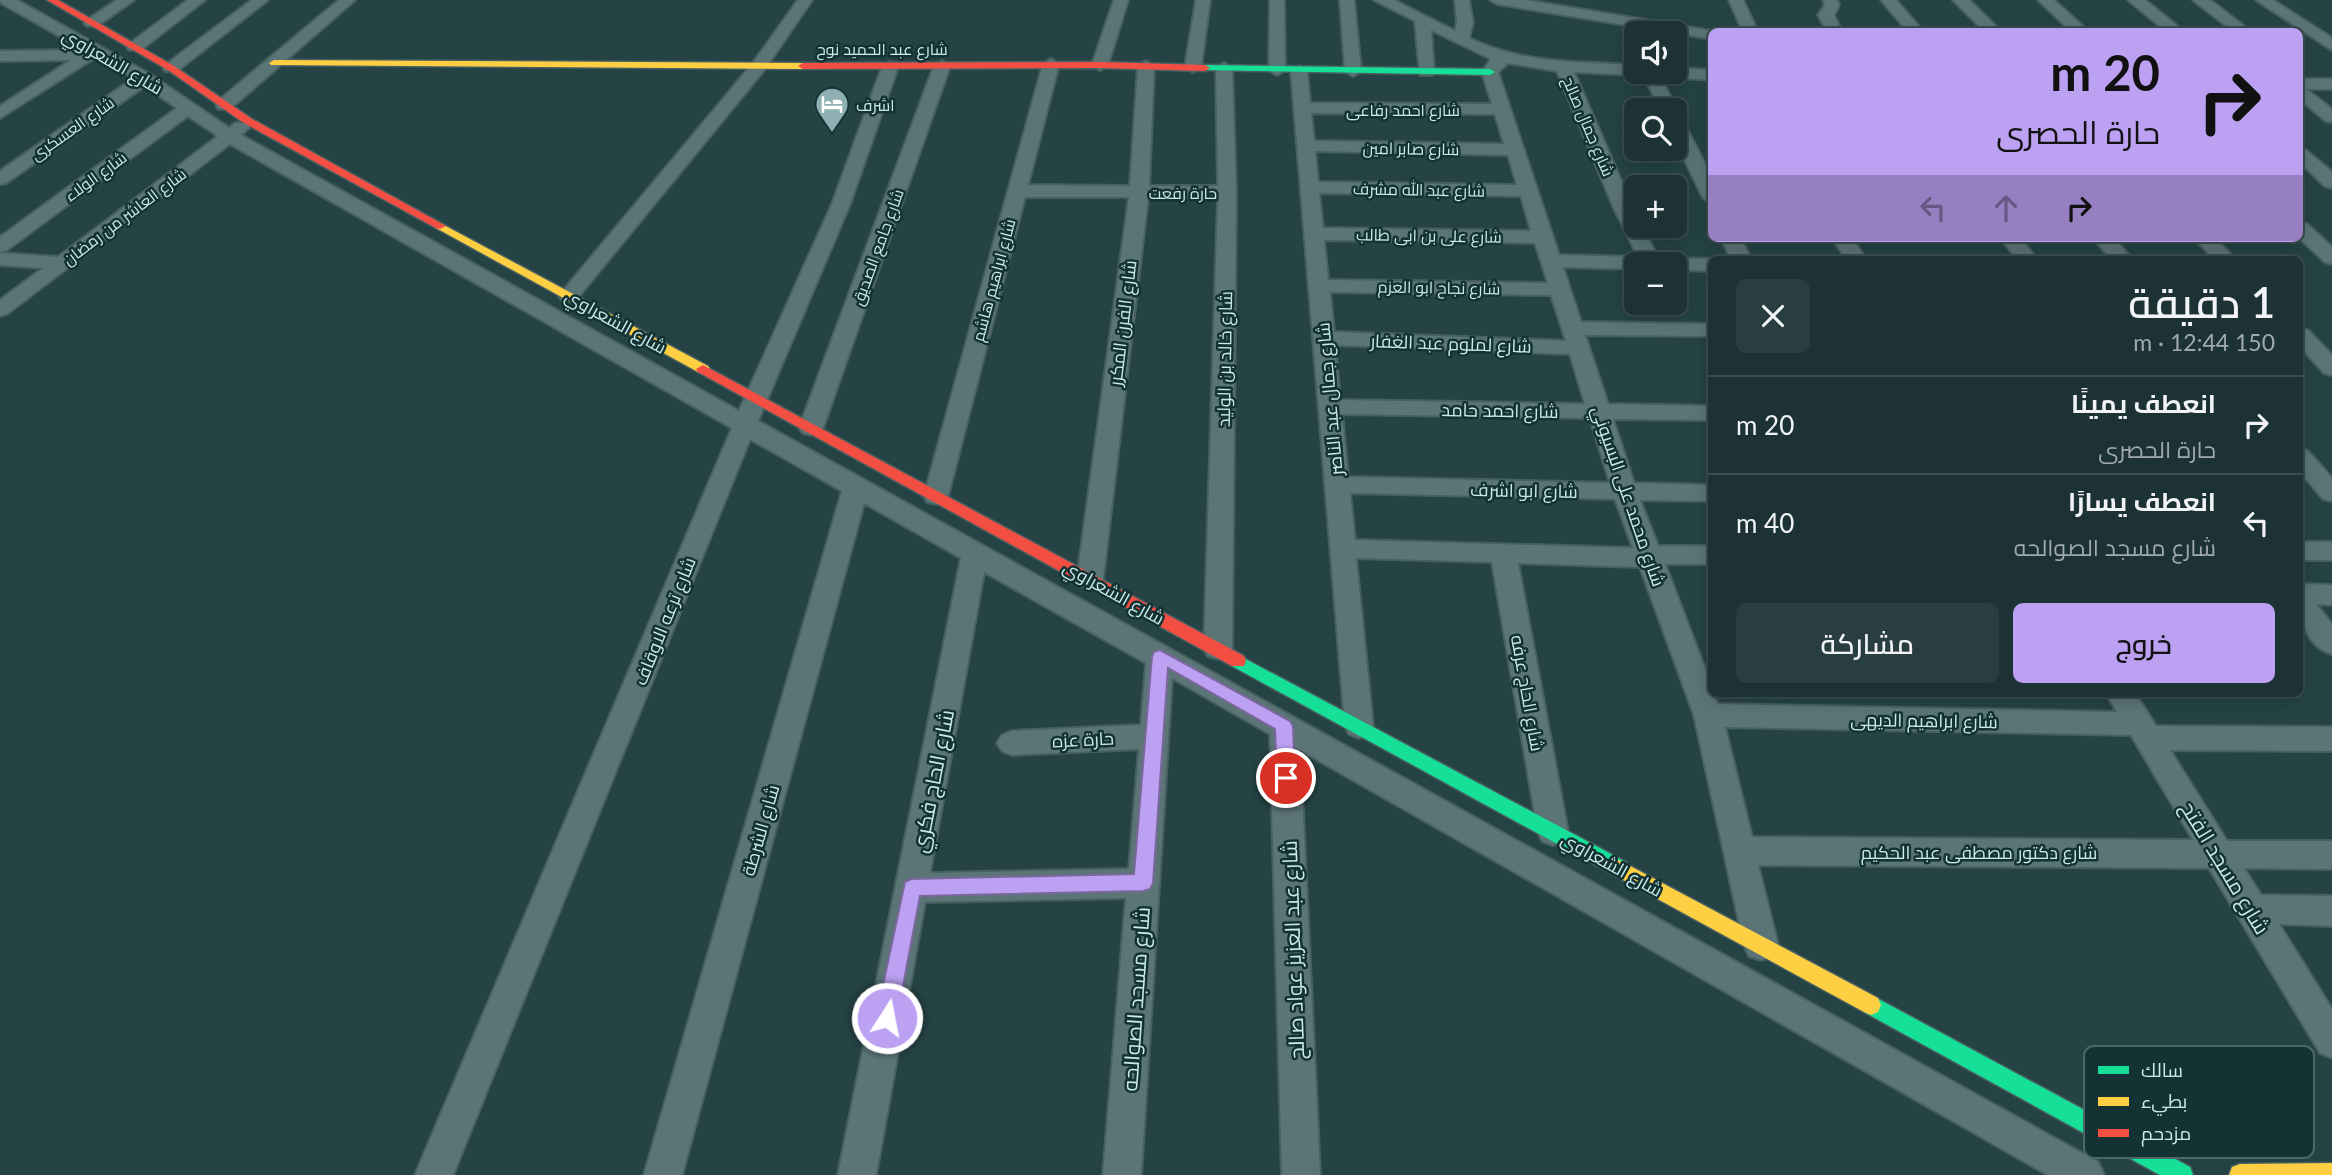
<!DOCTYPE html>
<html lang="ar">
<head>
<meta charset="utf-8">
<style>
	:root { --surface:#1c3234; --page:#293e40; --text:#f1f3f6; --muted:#a0aaac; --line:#3a4d4f; --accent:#bca0f2 }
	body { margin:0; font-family:Lato,Cairo,sans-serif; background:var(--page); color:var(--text); direction:rtl; height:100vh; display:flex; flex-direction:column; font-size:26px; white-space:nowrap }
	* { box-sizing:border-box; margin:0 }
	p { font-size:23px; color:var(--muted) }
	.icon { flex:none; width:38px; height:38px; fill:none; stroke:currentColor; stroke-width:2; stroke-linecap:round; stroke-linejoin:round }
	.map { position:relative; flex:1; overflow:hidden; direction:ltr }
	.sheet { position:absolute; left:1708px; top:256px; width:595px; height:441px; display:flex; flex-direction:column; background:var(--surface); border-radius:10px; box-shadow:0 4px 18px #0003,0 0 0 2px var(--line); direction:rtl }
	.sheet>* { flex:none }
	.guide { position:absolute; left:1708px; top:28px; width:595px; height:214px; border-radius:10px; box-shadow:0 4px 18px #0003,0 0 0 2px var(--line); direction:rtl; background:#bca0f2; color:#111; overflow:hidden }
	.fabs { position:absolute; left:1624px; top:21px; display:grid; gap:14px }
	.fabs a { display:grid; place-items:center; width:63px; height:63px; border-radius:10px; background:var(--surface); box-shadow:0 4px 18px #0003,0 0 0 2px var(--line); font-size:35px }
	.pin { position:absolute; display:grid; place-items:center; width:60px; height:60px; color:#fff; margin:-30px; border:4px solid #fff; border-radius:50%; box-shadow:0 2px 7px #0007 }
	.me { position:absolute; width:77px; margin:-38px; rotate:11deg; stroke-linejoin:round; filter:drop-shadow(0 0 5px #0008) }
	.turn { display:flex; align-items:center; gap:24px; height:147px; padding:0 28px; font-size:32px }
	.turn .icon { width:91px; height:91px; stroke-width:2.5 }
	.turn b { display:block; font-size:49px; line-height:60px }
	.lanes { display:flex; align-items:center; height:66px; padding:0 28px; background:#0003; justify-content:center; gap:35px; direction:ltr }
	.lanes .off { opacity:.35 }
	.round { display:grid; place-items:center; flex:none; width:74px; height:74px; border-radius:10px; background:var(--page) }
	.head { display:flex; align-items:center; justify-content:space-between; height:119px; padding:0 28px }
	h1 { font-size:42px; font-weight:600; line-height:52px }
	.primary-button { display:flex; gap:14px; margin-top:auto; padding:14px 28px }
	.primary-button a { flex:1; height:80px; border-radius:10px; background:var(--accent); color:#111; font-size:28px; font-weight:600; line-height:80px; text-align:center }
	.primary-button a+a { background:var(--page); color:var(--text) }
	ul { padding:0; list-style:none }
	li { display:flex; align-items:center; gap:21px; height:98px; padding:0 28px; border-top:2px solid var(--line) }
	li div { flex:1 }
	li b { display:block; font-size:26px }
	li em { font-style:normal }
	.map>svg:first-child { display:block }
</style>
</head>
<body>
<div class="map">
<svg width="2332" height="1175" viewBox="0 0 2332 1175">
	<rect width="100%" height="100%" fill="#254345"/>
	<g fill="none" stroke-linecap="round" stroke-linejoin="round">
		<defs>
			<path id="street" d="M 0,0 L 17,0 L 151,75 L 229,128 L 235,123 L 247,123 L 250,127 L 241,135 L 739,411 L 832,204 L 882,67 L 890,62 L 896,64 L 898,67 L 850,204 L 758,421 L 2098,1162 L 2104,1175 L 2048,1175 L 1300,750 L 1320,1175 L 1282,1175 L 1270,734 L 1172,678 L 1141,1175 L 1103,1175 L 1126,898 L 925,902 L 876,1175 L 838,1175 L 961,558 L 864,503 L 682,1175 L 644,1175 L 842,491 L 750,439 L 453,1175 L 415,1175 L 732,428 L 230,144 L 7,314 L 0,316 L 0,300 L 43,268 L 0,265 L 0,253 L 58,257 L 218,136 L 188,116 L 7,250 L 0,252 L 0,237 L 177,108 L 145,86 L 6,183 L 0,184 L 0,171 L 134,78 L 96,57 L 0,118 L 0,106 L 71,60 L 0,61 L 0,51 L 84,50 L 1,3 ZM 984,572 L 1146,663 L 1141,725 L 1012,731 L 1002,735 L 997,743 L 1002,751 L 1012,755 L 1139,749 L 1129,869 L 930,873 Z
				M 117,0 L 134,0 L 97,26 L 87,26 L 84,23 L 87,20 Z
				M 188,0 L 205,0 L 141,50 L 129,50 L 127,47 L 129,44 Z
				M 252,0 L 268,0 L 177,71 L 165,71 L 163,68 L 165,65 Z
				M 339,0 L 355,0 L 230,109 L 218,109 L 216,105 L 218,101 Z
				M 798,0 L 812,0 L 765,69 L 576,300 L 562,300 L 559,296 L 562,292 L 753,63 Z
				M 1114,0 L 1128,0 L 1108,65 L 1100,70 L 1092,65 Z
				M 1196,0 L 1210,0 L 1201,67 L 1193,72 L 1185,67 Z
				M 1270,0 L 1284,0 L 1285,70 L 1277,75 L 1269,70 Z
				M 1340,0 L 1354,0 L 1361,71 L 1353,76 L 1345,71 Z
				M 1374,0 L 1394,0 L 1455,31 L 1457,23 L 1455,0 L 1469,0 L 1473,23 L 1469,38 C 1522,64 1579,62 1636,65 L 1636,72 L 1658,72 L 1677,110 L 1675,114 L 1675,110 L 1661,110 L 1642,73 L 1636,75 L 1574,72 L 1636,215 L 1636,226 L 1642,226 L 1658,258 L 1712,259 L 1712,271 L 1675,270 L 1675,264 L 1636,264 L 1636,269 L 1563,267 L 1581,322 L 1712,324 L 1712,336 L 1585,335 L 1608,404 L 1712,406 L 1712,420 L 1613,419 L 1634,483 L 1712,485 L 1712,501 L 1640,500 L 1658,546 L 1712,546 L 1712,564 L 1665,564 L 1712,687 L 1712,693 L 1718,704 L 2117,712 L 2106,693 L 2135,693 L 2156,726 L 2332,727 L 2332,751 L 2170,750 L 2227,841 L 2332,841 L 2332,869 L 2244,868 L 2261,895 L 2332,896 L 2332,926 L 2279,924 L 2332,1009 L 2332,1058 L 2320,1053 L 2209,868 L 1758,865 L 1778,945 L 1773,956 L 1761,960 L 1749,956 L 1744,945 L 1694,715 L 1640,567 L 1518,563 L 1568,832 L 1564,841 L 1553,845 L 1542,841 L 1538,832 L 1492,562 L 1356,558 L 1373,726 L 1369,734 L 1359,738 L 1349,734 L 1345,726 L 1291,71 L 1299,66 L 1307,71 L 1310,103 L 1492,104 L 1482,72 L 1491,59 L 1431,30 L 1434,72 L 1432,75 L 1420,75 L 1415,21 ZM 1508,63 L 1557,71 L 1613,206 L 1638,257 L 1559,255 L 1498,72 ZM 1311,113 L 1495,114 L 1504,144 L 1314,141 ZM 1315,151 L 1508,155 L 1517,185 L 1318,182 ZM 1319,193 L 1521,196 L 1531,231 L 1323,228 ZM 1324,240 L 1535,243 L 1548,283 L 1328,280 ZM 1330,292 L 1551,295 L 1566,341 L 1334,332 ZM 1335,345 L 1570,354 L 1585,404 L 1340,400 ZM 1342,414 L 1590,418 L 1610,483 L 1348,477 ZM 1350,493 L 1615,499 L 1633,548 L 1355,540 ZM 1725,727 L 2131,735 L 2193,840 L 1752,837 Z
				M 1490,0 L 1525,0 L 1718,32 L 1712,32 L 1712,39 L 1497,4 Z
				M 1729,0 L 1743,0 L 1758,32 L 1743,32 Z
				M 1823,0 L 1837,0 L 1839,5 L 1834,15 L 1842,32 L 1827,32 L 1818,15 L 1825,5 Z
				M 1881,0 L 1896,0 L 1924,32 L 1908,32 Z
				M 1953,0 L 1969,0 L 2002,32 L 1985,32 Z
				M 2038,0 L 2054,0 L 2089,32 L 2072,32 Z
				M 2128,0 L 2145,0 L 2185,32 L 2167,32 Z
				M 2193,0 L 2210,0 L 2252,32 L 2234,32 Z
				M 2256,0 L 2273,0 L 2332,38 L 2332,50 Z
				M 1051,59 L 1059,64 L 1028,185 L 1130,186 L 1138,66 L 1146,61 L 1154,66 L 1149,186 L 1218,186 L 1216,68 L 1224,63 L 1232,68 L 1236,192 L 1232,649 L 1228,656 L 1218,659 L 1208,656 L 1204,649 L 1218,198 L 1148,197 L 1103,579 L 1099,586 L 1090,588 L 1081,586 L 1077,579 L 1129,197 L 1025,197 L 948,496 L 945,502 L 936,504 L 927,502 L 924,496 L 1043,64 Z
				M 942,61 L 950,66 L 823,428 L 819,433 L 811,435 L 803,433 L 799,428 L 934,66 Z
				M 1675,68 L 1712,70 L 1712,80 L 1667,77 L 1659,72 L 1675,72 Z
				M 2300,79 L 2332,79 L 2332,89 L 2306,89 L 2332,109 L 2332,122 L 2326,121 L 2300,100 Z
				M 1675,118 L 1684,123 L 1712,178 L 1712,203 L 1703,198 L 1675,140 Z
				M 2300,149 L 2306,150 L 2332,172 L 2332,188 L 2325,186 L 2300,163 Z
				M 2300,222 L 2307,224 L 2332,247 L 2332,264 L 2325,262 L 2299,238 Z
				M 1721,238 L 1741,238 L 1751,259 L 1731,259 Z
				M 1832,238 L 1852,238 L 1866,259 L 1846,259 Z
				M 2000,238 L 2020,238 L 2037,259 L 2017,259 Z
				M 2093,238 L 2114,238 L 2132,259 L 2111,259 Z
				M 2194,238 L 2215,238 L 2235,259 L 2214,259 Z
				M 2300,329 L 2308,330 L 2332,355 L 2332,375 L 2324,373 L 2300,347 Z
				M 2300,449 L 2308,451 L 2332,478 L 2332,501 L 2323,499 L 2300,472 Z
				M 2300,542 L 2332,542 L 2332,560 L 2300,560 Z
				M 2300,584 L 2332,585 L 2332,605 L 2316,604 L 2332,624 L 2332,654 C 2302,645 2298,611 2300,584 Z"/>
			<path id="fast" d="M 1205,65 L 1490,69 L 1495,72 L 1490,75 L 1202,70 L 1200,68 Z
				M 1238,655 L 1626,862 L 1629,868 L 1626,874 L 1619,876 L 1612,874 L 1232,666 L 1230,661 L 1232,656 Z
				M 1871,995 L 2190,1167 L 2193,1175 L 2160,1175 L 1864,1012 L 1861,1005 L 1864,998 Z"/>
			<path id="slow" d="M 274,60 L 803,63 L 808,66 L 803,69 L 271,65 L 269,63 Z
				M 440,223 L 708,366 L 710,369 L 703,373 L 698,372 L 436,228 L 434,226 Z
				M 1619,860 L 1878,998 L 1881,1005 L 1878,1012 L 1871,1015 L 1864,1012 L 1612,874 L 1609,868 L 1612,862 Z
				M 2332,1163 L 2332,1175 L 2229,1175 L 2232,1167 L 2240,1164 Z"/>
			<path id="jam" d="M 47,0 L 58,0 L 174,66 L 252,119 L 446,226 L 440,229 L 436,228 L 244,123 L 168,70 Z
				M 1100,62 L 1205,65 L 1210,68 L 1205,71 L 1100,68 L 803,69 L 798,66 L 803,63 Z
				M 703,365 L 1244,656 L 1246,661 L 1244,666 L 1232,666 L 698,372 L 696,369 Z"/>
		</defs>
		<!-- street casing -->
		<use href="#street" stroke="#475f60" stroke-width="4"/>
		<!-- fast casing -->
		<use href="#fast" stroke="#475f60" stroke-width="3"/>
		<!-- slow casing -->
		<use href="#slow" stroke="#475f60" stroke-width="3"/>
		<!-- jam casing -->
		<use href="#jam" stroke="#475f60" stroke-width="3"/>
		<!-- street -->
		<use href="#street" fill="#5b7577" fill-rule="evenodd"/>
		<!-- fast -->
		<use href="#fast" fill="#16e098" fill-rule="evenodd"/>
		<!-- slow -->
		<use href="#slow" fill="#ffcf43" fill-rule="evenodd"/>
		<!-- jam -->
		<use href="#jam" fill="#f24e42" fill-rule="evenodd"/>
	</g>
	<!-- route -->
	<path fill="#bca0f2" stroke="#7a689d" stroke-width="2" d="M 1160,650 L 1290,721 L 1293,726 L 1295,778 L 1292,784 L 1286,786 L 1279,784 L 1277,778 L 1275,729 L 1168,668 L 1153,883 L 1150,889 L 1143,891 L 920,896 L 897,1018 L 894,1025 L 887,1028 L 879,1025 L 876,1018 L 905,882 L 911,879 L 1134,874 L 1152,656 L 1154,652 Z"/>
	<!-- icons -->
	<defs>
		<symbol id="hotel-pin" viewBox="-11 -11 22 30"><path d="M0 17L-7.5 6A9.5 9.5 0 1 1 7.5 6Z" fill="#8fb0b2" stroke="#143133"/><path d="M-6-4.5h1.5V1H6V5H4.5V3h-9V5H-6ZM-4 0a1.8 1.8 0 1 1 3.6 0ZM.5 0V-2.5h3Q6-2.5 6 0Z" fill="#fff"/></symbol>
	</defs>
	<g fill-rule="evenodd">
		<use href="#hotel-pin" x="813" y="85" width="38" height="52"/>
	</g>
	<g text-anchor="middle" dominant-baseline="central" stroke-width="5" stroke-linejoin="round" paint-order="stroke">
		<!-- far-street labels -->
		<g font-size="16" fill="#c8eaec" stroke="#143133">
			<text x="882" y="48">شارع عبد الحميد نوح</text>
			<text x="1403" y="109">شارع احمد رفاعى</text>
			<text transform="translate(1589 126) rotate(67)">شارع جمال صالح</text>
			<text transform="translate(72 128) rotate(-35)">شارع العسكرى</text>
			<text transform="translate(1411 148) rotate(1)">شارع صابر امين</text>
			<text transform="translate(95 176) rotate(-36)">شارع الولاء</text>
			<text transform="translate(1419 189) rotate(1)">شارع عبد الله مشرف</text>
			<text x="1183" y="192">حارة رفعت</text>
			<text transform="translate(124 216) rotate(-37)">شارع العاشر من رمضان</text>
			<text transform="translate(1429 235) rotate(1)">شارع على بن ابى طالب</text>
			<text transform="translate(877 247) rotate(-70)">شارع جامع الصديق</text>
			<text transform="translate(993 280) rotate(-75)">شارع ابراهيم هاشم</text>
			<text transform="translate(1439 287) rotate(1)">شارع نجاح ابو العزم</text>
		</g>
		<!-- far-poi labels -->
		<g font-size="16" fill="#c8eaec" stroke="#143133" text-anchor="start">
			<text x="856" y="104">اشرف</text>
		</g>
		<!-- street labels -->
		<g font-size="18" fill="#c8eaec" stroke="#143133">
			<text transform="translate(113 61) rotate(30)">شارع الشعراوي</text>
			<text transform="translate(616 321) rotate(29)">شارع الشعراوي</text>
			<text transform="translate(1122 323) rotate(-83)">شارع الفرن المكرر</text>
			<text transform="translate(1451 343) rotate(2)">شارع لملوم عبد الغفار</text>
			<text transform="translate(1224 359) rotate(-89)">شارع خالد بن الوليد</text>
			<text transform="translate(1329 399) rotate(-95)">شارع جمال عبد الناصر</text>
			<text transform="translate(1500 410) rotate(1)">شارع احمد حامد</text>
			<text transform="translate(1524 490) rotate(1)">شارع ابو اشرف</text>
			<text transform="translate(1629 496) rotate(71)">شارع محمد على البسيوني</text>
			<text transform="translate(1114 592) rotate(29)">شارع الشعراوي</text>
			<text transform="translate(664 621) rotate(-68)">شارع ترعه الاوقاف</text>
			<text transform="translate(1528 693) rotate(80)">شارع الحاج عرفه</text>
			<text transform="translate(1924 720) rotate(1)">شارع ابراهيم الديهى</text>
			<text transform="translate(1083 739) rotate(-3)">حارة عزه</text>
			<text transform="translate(760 830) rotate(-74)">شارع الشرطة</text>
			<text x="1979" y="852">شارع دكتور مصطفى عبد الحكيم</text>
			<text transform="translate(1612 864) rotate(29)">شارع الشعراوي</text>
		</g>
		<!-- near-street labels -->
		<g font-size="21" fill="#c8eaec" stroke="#143133">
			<text transform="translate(932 781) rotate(-79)">شارع الحاج فكري</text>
			<text transform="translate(2226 867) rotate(59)">شارع مسجد الفتح</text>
			<text transform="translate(1292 950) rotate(-92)">شارع عبد العزيز عواد صالح</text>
			<text transform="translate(1135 999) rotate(-86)">شارع مسجد الصوالحه</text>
		</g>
	</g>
	<!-- legend -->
	<rect x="2084" y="1046" width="230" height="112" rx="10" fill="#143133" stroke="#4a686a" stroke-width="2"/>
	<rect x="2098" y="1066" width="31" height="8" fill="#16e098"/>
	<rect x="2098" y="1097" width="31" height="9" fill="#ffcf43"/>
	<rect x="2098" y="1129" width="31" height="8" fill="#f24e42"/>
	<g font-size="19" fill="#c8eaec">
		<text x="2141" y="1077">سالك</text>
		<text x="2141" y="1108">بطيء</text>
		<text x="2141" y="1140">مزدحم</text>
	</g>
</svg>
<div class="fabs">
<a><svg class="icon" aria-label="sound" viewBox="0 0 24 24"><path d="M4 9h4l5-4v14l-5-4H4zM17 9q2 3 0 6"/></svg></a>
<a><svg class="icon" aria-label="search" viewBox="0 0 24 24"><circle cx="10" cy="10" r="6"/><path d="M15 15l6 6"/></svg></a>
<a>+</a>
<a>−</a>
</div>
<div class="pin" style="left:1286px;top:778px;background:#d93025"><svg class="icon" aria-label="arrive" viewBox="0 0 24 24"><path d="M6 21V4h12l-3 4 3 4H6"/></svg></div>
<svg class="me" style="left:887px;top:1018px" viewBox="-20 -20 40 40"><circle r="17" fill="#bca0f2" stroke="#fff" stroke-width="3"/><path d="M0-11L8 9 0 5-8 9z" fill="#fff"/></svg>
<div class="guide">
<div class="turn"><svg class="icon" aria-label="right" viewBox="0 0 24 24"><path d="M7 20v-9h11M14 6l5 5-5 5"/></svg><div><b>20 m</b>حارة الحصرى</div></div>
<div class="lanes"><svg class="icon off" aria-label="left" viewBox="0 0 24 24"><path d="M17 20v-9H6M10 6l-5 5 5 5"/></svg><svg class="icon off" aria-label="ahead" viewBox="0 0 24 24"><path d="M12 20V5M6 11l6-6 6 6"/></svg><svg class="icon" aria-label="right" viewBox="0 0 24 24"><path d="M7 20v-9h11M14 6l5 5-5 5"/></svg></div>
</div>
<section class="sheet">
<div class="head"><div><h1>1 دقيقة</h1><p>150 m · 12:44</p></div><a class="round"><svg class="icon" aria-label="close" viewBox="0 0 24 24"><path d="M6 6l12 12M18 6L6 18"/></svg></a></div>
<ul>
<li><svg class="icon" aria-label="right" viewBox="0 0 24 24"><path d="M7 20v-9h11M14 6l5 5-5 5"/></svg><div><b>انعطف يمينًا</b><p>حارة الحصرى</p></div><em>20 m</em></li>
<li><svg class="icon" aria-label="left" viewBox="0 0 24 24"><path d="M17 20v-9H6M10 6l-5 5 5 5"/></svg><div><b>انعطف يسارًا</b><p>شارع مسجد الصوالحه</p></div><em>40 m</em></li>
</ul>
<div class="primary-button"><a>خروج</a><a>مشاركة</a></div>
</section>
</div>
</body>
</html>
